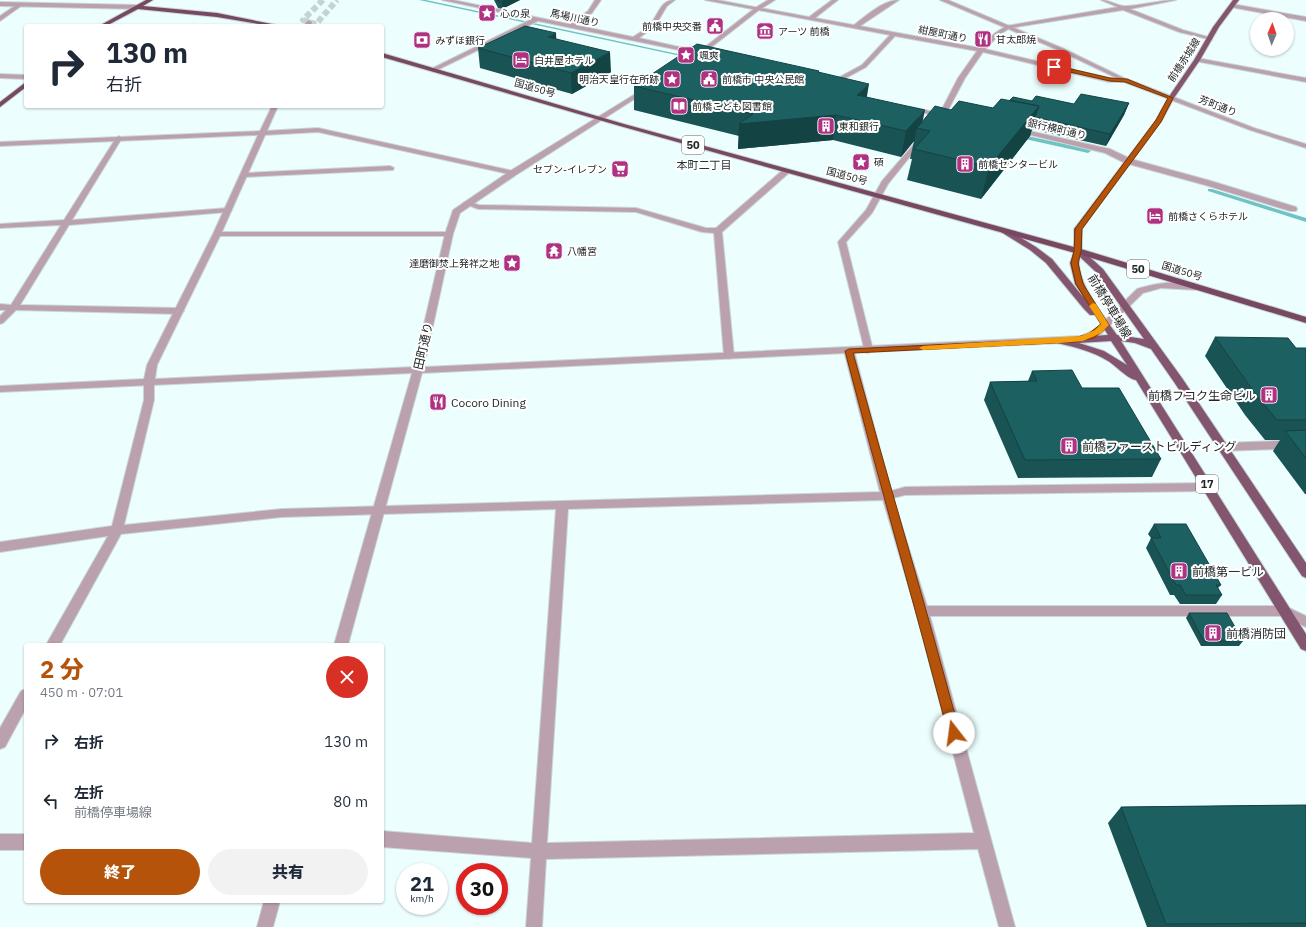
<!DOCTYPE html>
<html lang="ja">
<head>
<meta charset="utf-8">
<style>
	:root { --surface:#fff; --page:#f2f2f3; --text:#1f2937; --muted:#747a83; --accent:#b45309 }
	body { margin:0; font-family:"IBM Plex Sans","Noto Sans JP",sans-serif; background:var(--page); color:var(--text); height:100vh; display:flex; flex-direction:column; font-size:15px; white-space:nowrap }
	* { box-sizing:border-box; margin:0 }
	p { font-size:13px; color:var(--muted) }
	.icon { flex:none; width:22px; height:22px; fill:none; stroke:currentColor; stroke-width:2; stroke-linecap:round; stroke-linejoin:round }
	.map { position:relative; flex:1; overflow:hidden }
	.drawer { position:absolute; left:24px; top:643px; width:360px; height:260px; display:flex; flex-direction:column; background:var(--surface); border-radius:4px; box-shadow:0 1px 3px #0004 }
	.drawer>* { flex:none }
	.top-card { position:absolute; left:24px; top:24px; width:360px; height:84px; border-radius:4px; box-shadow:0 1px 3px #0004; background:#fff; color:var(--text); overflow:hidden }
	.needle { width:26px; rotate:2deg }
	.fabs { position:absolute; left:1250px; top:12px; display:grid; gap:8px }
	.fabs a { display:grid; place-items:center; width:44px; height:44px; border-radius:50%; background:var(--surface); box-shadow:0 1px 3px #0004; font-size:20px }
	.speed { position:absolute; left:396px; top:863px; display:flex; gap:8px; font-size:20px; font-weight:700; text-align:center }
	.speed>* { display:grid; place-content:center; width:52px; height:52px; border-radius:50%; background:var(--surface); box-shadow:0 1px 3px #0004; line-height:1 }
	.speed small { font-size:10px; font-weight:400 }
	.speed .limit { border:6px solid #d22; background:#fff; color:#111 }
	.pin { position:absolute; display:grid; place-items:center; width:34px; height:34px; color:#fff; margin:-17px; border-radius:8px; box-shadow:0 2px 6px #0006 }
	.me { position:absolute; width:44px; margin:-22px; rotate:345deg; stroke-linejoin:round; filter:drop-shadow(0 0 3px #0008) }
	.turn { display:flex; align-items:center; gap:14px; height:84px; padding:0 16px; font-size:18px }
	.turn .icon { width:52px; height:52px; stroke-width:2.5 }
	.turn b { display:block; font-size:28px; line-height:34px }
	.round { display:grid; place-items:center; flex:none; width:42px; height:42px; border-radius:21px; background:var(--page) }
	.summary { display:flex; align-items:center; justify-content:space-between; height:68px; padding:0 16px }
	h1 { font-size:24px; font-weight:800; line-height:30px; color:var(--accent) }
	.action { display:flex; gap:8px; margin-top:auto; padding:8px 16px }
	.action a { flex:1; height:46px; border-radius:24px; background:var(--accent); color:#fff; font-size:16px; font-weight:800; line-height:46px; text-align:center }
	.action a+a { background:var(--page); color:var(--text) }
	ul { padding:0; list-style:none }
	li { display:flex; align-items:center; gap:12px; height:60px; padding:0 16px }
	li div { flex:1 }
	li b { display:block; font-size:15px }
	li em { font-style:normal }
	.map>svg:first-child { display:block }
</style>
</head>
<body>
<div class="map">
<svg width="1306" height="927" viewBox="0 0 1306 927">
	<rect width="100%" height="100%" fill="#edfefe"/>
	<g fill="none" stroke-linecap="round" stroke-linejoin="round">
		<!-- stream -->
		<path fill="#6fc3c3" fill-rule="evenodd" d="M 419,0 L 426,0 L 692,57 L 690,58 Z
			M 1018,134 L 1088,149 L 1091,151 L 1088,153 L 1016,137 L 1015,136 Z
			M 1208,189 L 1212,189 L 1306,218 L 1306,222 L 1208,191 Z"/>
		<!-- pedestrian-tunnel -->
		<path stroke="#c4d3d3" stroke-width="6" stroke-dasharray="6 3" stroke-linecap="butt" d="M 323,0 L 303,20 L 316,24 L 337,0"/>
		<defs>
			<path id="pedestrian" d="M 940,0 L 948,0 L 1062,48 L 1128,80 L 1123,81 L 1058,50 Z
				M 309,20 L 312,22 L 311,26 L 305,26 L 306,22 Z"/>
			<path id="minor" d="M 442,0 L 453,0 L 569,24 L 588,11 L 595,0 L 601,0 L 592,13 L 575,25 L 633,37 C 639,33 647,29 651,23 C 659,14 660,0 675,0 L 667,6 L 655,26 L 639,38 L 706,53 L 703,55 L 538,21 L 433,72 L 430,70 L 431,69 L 532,19 Z
				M 705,0 L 717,0 L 809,17 L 832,0 L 838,0 L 815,18 L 854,25 C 866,16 883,0 899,0 L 860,26 L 980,48 L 995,33 L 1006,26 L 1118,7 L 1101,0 C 1110,0 1117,6 1125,6 C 1141,6 1159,0 1176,0 L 1130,9 L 1183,30 L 1212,38 L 1212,40 L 1179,32 L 1123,10 L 1010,28 L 999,35 L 985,49 L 1109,78 L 1127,79 L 1254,128 L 1306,144 L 1306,148 L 1250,130 L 1124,82 L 1109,82 L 983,52 L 965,78 L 946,114 L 948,116 L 938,121 L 935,119 L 937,116 L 907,109 L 910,107 L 940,113 L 958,78 L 977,51 L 895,36 L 866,67 L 829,87 L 827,86 L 827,84 L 862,65 L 890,35 Z
				M 19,3 L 24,4 L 0,21 L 0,16 Z
				M 1232,4 L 1306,17 L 1306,21 L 1230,7 L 1229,6 Z
				M 1197,58 L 1306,78 L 1306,82 L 1195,61 L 1195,59 Z
				M 0,74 L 26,75 L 26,79 L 0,78 Z
				M 318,128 L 513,171 L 517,173 L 513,175 L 318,132 L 264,135 L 261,133 L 264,131 Z
				M 1016,128 L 1110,149 L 1131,159 L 1211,181 L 1296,207 L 1297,209 L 1296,211 L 1290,211 L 1205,185 L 1125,163 L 1105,153 L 1014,131 L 1014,129 Z
				M 119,136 L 122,138 L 72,220 L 228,208 L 232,210 L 228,212 L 69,225 L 20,305 L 179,308 L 184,311 L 179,314 L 16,310 L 3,323 L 0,324 L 0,316 L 6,310 L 0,310 L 0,304 L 11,305 L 61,225 L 0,228 L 0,224 L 64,220 L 116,138 Z
				M 922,136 L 925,138 L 924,139 L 888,184 L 872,213 L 846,242 L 873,350 L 868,353 L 865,352 L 838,242 L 866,210 L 882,181 L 920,137 Z
				M 390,166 L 394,168 L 393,170 L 244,177 L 240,175 L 244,173 Z
				M 784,169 L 787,169 L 791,171 L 722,232 L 734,356 L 729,359 L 724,356 L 714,233 L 702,232 L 636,212 L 478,209 L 463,203 L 467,201 L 479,205 L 636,208 L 706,228 L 716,228 Z
				M 214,232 L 449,232 L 453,234 L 449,236 L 214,236 Z
				M 849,348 L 854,351 L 891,491 L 905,487 L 1209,483 L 1213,484 L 1215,487 L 1213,490 L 1209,491 L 905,495 L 893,498 L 927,606 L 1285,606 L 1306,616 L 1306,627 L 1283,616 L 930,616 L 1015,927 L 999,927 L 978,849 L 546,859 L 542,927 L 526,927 L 531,858 L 382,847 L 382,831 L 532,843 L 556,509 L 282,517 L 121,534 L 60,645 L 46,645 L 108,536 L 0,552 L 0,542 L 112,526 L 144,400 L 144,382 L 149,379 L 154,382 L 154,400 L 124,525 L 282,509 L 880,492 L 844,351 ZM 883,500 L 916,611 L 974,833 L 547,843 L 568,509 Z
				M 1306,440 L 1306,448 L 1222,451 L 1218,450 L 1217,447 L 1218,444 L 1222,443 Z
				M 26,689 L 26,708 L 5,747 L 0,749 L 0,728 L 21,691 Z
				M 0,834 L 26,834 L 26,850 L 0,850 Z"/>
			<path id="tertiary" d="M 768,0 L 775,0 L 759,10 L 700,56 L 696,56 L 696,54 L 755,8 Z
				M 0,2 L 137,5 L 140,7 L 137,9 L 0,6 Z
				M 645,88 L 648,90 L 647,91 L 516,175 L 460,213 L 453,234 L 424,367 L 1081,336 L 1095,330 L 1137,289 C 1150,284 1191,277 1201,287 L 1197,290 L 1161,288 L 1143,293 L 1101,334 L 1083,342 L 422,373 L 348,645 L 334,645 L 412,373 L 0,392 L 0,386 L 144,379 L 147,365 L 213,234 L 258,135 L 0,146 L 0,142 L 260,131 L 272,106 L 278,106 L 221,234 L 157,365 L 155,379 L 414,367 L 445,234 L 453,210 L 510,171 Z
				M 264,901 L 280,901 L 273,927 L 257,927 Z"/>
			<path id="primary" d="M 1233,0 L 1239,0 L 1219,27 L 1200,60 L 1174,98 L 1162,120 L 1082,229 L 1082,250 L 1103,269 L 1182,378 L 1306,563 L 1306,578 L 1302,576 L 1174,382 L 1151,349 L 1135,343 L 1121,341 L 1306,634 L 1306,651 L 1301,649 L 1136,380 C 1129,380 1115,365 1108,361 C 1092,351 1074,347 1057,343 L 1055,341 L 1060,338 L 1069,340 L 1071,338 L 1074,337 L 1108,335 L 1095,315 L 1090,315 L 1084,309 L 1046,263 L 1030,250 L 1001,232 L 1005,230 L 1008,230 L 1036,247 L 1052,259 L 1084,298 L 1075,284 L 1070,263 L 1074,251 L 1074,229 L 1156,120 L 1168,98 L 1194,60 L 1213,27 ZM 1080,257 L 1097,273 L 1144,339 L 1117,335 C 1105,317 1073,279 1080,257 ZM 1111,341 L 1127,365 L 1104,351 L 1079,343 Z"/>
			<path id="trunk" d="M 146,0 L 153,0 L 143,6 L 217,13 L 282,26 L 270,26 L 217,17 L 138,9 L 106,26 L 99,26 Z
				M 382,53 L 624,124 L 1081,249 L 1306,317 L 1306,323 L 1075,253 L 620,126 L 382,57 Z
				M 26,82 L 26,87 L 0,107 L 0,102 Z"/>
		</defs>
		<!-- pedestrian casing -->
		<use href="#pedestrian" stroke="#c8d7d7" stroke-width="2"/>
		<!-- minor casing -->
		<use href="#minor" stroke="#c8d7d7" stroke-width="2"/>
		<!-- tertiary casing -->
		<use href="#tertiary" stroke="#c8d7d7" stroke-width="2"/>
		<!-- primary casing -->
		<use href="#primary" stroke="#c8d7d7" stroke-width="2"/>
		<!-- trunk casing -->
		<use href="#trunk" stroke="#c8d7d7" stroke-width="2"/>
		<!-- pedestrian -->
		<use href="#pedestrian" fill="#bba0ae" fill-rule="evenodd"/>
		<!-- minor -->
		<use href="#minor" fill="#bba0ae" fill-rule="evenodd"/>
		<!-- tertiary -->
		<use href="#tertiary" fill="#bba0ae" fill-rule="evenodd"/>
		<!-- primary -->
		<use href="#primary" fill="#83556e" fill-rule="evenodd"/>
		<!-- trunk -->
		<use href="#trunk" fill="#784863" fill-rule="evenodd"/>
	</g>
	<!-- wall -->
	<path fill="#195353" d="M 494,0 L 520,0 L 502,9 L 498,8 Z
		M 556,39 L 611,72 L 572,94 L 480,68 L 478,48 Z
		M 819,72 L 867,97 L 922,122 L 951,110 L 993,108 L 1010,100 L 1032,101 L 1074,104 L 1129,103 L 1124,115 L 1106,146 L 1048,133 L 1032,129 L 1030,136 L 981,199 L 907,180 L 912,159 L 910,159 L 914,141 L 901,157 L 833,140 L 738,149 L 739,136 L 634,110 L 634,86 Z
		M 1215,337 L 1296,348 L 1306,348 L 1306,494 L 1305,494 L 1273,451 L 1280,440 L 1265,440 L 1245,415 L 1205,356 Z
		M 1032,371 L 1082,388 L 1161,459 L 1152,477 L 1018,478 L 984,400 L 990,382 L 1028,381 Z
		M 1154,524 L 1221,585 L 1218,588 L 1222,595 L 1216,604 L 1180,604 L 1174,595 L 1170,595 L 1146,548 L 1151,538 L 1148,534 Z
		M 1189,613 L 1243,641 L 1239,646 L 1201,646 L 1186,618 Z
		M 1306,805 L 1306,927 L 1147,927 L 1108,823 L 1121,807 Z"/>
	<!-- shaded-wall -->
	<path fill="#144344" d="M 505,0 L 520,0 L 502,9 L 502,2 Z
		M 556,33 L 557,53 L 548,37 Z
		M 610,52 L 611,72 L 572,94 L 571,73 Z
		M 869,84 L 865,108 L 857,95 Z
		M 1129,103 L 1124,115 L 1106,146 L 1110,134 Z
		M 1039,106 L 1030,136 L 981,199 L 989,167 Z
		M 925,110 L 921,129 L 917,128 L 914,141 L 901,157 L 906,131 Z
		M 836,115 L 833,140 L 738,149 L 739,124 Z"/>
	<!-- building -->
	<path fill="#1d6061" stroke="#144344" d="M 497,0 L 505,0 L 502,2 L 498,1 Z
		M 525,26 L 556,33 L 548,37 L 610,52 L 571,73 L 478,48 Z
		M 697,44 L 819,71 L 818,72 L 869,84 L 857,95 L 925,110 L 906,131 L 836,115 L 739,124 L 753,114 L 634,86 Z
		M 1081,94 L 1129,103 L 1110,134 L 1052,121 L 1035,117 L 1039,106 L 1010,100 L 1013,97 L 1032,101 L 1036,96 L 1074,104 Z
		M 1001,99 L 1039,106 L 989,167 L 914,149 L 930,131 L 917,128 L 935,106 L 951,110 L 959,101 L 993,108 Z
		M 1215,337 L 1288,338 L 1296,348 L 1306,348 L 1306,420 L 1277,420 L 1257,396 Z
		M 1072,370 L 1082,388 L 1119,388 L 1161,459 L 1025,460 L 990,382 L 1037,381 L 1032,371 Z
		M 1306,430 L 1306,458 L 1285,431 Z
		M 1154,524 L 1186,524 L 1221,585 L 1216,585 L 1222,595 L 1186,595 L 1180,585 L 1176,585 L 1151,538 L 1161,538 Z
		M 1189,613 L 1227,613 L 1243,641 L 1204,641 Z
		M 1306,805 L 1306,923 L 1166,924 L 1121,807 Z"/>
	<!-- route -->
	<path fill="#b45309" stroke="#753606" d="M 1054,65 L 1110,78 L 1127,79 L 1173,98 L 1161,122 L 1082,229 L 1081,251 L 1078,263 L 1083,284 L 1109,325 L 1108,326 L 1094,338 L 1074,342 L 853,353 C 888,480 926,606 960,733 L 959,737 L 954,739 L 950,737 L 948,733 C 915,606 878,479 845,351 L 849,349 L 1074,338 L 1088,334 L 1101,324 L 1076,284 L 1071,263 L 1074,251 L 1075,229 L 1156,120 L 1168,98 L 1125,82 L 1110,81 L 1052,68 L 1052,66 Z"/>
	<!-- slow -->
	<path fill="#f59e0b" d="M 1093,303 L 1096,304 L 1109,325 L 1101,333 L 1083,341 L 1060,343 L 923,350 L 919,348 L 923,346 L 1081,336 L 1095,330 L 1101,324 L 1089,306 Z"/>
	<!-- icons -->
	<defs>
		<symbol id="sight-square" viewBox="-11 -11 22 22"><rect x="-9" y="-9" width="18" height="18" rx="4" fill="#af3282" stroke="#fff"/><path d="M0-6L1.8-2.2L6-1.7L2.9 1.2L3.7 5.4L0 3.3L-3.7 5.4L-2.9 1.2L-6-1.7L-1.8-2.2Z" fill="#fff"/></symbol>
		<symbol id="civic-square" viewBox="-11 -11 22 22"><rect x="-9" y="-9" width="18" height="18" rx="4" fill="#af3282" stroke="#fff"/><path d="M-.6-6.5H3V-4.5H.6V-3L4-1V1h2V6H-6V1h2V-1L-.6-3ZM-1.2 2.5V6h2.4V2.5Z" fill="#fff"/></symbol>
		<symbol id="museum-square" viewBox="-11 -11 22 22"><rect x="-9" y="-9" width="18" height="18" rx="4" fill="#af3282" stroke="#fff"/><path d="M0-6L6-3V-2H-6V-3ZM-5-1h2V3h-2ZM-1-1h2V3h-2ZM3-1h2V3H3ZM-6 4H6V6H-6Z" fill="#fff"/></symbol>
		<symbol id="restaurant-square" viewBox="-11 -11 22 22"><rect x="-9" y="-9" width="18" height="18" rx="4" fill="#af3282" stroke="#fff"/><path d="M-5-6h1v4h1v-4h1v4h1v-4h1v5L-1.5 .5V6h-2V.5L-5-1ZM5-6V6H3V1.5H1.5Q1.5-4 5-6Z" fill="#fff"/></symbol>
		<symbol id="bank-square" viewBox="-11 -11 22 22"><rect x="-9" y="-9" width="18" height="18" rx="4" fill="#af3282" stroke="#fff"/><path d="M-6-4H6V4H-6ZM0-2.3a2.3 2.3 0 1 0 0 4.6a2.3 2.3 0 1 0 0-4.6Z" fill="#fff"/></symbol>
		<symbol id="hotel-square" viewBox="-11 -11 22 22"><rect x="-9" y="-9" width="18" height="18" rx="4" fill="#af3282" stroke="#fff"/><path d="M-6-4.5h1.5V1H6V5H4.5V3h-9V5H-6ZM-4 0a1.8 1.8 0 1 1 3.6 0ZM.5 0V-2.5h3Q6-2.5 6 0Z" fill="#fff"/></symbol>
		<symbol id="library-square" viewBox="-11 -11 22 22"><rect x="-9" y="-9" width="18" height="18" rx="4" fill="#af3282" stroke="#fff"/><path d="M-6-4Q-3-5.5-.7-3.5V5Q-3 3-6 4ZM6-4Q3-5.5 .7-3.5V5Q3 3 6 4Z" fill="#fff"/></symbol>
		<symbol id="building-square" viewBox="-11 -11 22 22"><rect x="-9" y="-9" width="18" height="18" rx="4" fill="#af3282" stroke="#fff"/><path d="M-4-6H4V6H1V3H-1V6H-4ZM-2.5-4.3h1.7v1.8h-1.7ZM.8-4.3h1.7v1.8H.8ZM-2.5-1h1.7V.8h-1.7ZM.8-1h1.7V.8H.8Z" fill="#fff"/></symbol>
		<symbol id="supermarket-square" viewBox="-11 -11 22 22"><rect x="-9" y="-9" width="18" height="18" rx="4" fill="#af3282" stroke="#fff"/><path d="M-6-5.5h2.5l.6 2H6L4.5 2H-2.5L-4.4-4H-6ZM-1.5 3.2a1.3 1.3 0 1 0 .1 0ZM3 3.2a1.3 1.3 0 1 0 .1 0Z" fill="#fff"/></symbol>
		<symbol id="temple-square" viewBox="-11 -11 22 22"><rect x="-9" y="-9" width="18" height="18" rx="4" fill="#af3282" stroke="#fff"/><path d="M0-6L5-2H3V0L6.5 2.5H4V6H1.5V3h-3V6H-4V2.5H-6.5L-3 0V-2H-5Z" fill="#fff"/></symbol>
	</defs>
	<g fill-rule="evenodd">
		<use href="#sight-square" x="477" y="3" width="20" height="20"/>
		<use href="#civic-square" x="705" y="16" width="20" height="20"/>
		<use href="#museum-square" x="755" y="21" width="20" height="20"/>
		<use href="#restaurant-square" x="973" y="29" width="20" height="20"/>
		<use href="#bank-square" x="412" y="30" width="20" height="20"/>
		<use href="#sight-square" x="676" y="45" width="20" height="20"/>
		<use href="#hotel-square" x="511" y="50" width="20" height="20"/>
		<use href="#sight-square" x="662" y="69" width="20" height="20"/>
		<use href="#civic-square" x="699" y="69" width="20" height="20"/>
		<use href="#library-square" x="669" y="96" width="20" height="20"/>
		<use href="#building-square" x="816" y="116" width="20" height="20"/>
		<use href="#sight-square" x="851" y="152" width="20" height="20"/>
		<use href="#building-square" x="955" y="154" width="20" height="20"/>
		<use href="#supermarket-square" x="610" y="159" width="20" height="20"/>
		<use href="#hotel-square" x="1145" y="206" width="20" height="20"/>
		<use href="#temple-square" x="544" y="241" width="20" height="20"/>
		<use href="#sight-square" x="502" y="253" width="20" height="20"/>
		<use href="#building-square" x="1259" y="385" width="20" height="20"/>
		<use href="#restaurant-square" x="428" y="392" width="20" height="20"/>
		<use href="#building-square" x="1059" y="436" width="20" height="20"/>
		<use href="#building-square" x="1169" y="561" width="20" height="20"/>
		<use href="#building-square" x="1203" y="623" width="20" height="20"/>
	</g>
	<g text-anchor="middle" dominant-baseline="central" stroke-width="4" stroke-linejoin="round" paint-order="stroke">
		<!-- far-poi labels -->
		<g font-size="10" fill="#212727" stroke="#fff" text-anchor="start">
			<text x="500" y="13">心の泉</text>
			<text x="702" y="26" text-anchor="end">前橋中央交番</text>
			<text x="778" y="31">アーツ 前橋</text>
			<text x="996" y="39">甘太郎焼</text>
			<text x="435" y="40">みずほ銀行</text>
			<text x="699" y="55">颯爽</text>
			<text x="534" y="60">白井屋ホテル</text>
			<text x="659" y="79" text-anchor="end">明治天皇行在所跡</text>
			<text x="722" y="79">前橋市 中央公民館</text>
			<text x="692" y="106">前橋こども図書館</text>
			<text x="839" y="126">東和銀行</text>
			<text x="874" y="162">碩</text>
			<text x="978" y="164">前橋センタービル</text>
			<text x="607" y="169" text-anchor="end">セブン-イレブン</text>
			<text x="1168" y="216">前橋さくらホテル</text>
			<text x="567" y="251">八幡宮</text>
			<text x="499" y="263" text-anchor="end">達磨御焚上発祥之地</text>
		</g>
		<!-- far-street labels -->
		<g font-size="10" fill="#212727" stroke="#fff">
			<text transform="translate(575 18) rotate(12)">馬場川通り</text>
			<text transform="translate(943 34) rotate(11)">紺屋町通り</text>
			<text transform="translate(1184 60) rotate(-57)">前橋赤城線</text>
			<text transform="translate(535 88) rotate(16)">国道50号</text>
			<text transform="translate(1218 106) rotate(21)">芳町通り</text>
			<text transform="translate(1057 129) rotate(13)">銀行横町通り</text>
			<text transform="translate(847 176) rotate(15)">国道50号</text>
			<text transform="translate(1182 271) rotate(17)">国道50号</text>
		</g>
		<!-- shield labels -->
		<g fill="#fff" stroke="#646868" stroke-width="1">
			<rect x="682" y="136" width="22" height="18" rx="3"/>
			<rect x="1127" y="260" width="22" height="18" rx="3"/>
			<rect x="1196" y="475" width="22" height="18" rx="3"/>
		</g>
		<g font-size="11" font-weight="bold" fill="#212727">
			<text x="693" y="145">50</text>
			<text x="1138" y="269">50</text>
			<text x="1207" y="484">17</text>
		</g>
		<!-- far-neighbourhood labels -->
		<g font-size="11" fill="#273434" stroke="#fff">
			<text x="704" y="165">本町二丁目</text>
		</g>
		<!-- street labels -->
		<g font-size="12" fill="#212727" stroke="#fff">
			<text transform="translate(1110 306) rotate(59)">前橋停車場線</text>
			<text transform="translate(423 346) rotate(-77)">田町通り</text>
		</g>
		<!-- poi labels -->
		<g font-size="12" fill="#212727" stroke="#fff" text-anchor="start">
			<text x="1256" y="395" text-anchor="end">前橋フコク生命ビル</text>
			<text x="451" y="402">Cocoro Dining</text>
			<text x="1082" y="446">前橋ファーストビルディング</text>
			<text x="1192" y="571">前橋第一ビル</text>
			<text x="1226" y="633">前橋消防団</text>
		</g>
	</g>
</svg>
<div class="fabs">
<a><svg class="needle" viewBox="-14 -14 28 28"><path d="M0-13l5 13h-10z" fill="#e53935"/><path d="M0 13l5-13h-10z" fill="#747a83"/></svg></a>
</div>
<div class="speed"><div>21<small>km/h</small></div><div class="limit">30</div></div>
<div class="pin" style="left:1054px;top:67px;background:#d93025"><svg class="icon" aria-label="arrive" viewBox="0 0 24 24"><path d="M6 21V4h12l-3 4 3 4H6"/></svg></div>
<svg class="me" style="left:954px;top:733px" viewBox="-20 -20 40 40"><circle r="19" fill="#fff"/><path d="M0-13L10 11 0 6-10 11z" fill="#b45309"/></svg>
<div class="top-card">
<div class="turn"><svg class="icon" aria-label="right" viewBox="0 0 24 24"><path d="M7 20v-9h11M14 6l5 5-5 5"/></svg><div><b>130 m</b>右折</div></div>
</div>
<section class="drawer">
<div class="summary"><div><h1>2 分</h1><p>450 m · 07:01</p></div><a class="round" style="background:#d93025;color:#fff"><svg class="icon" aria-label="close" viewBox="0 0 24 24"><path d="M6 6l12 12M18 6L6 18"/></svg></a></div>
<ul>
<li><svg class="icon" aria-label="right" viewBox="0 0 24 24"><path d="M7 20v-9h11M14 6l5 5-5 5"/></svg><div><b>右折</b></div><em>130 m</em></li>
<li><svg class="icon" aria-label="left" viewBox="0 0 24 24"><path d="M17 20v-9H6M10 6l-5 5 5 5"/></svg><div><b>左折</b><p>前橋停車場線</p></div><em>80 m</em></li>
</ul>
<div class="action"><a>終了</a><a>共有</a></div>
</section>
</div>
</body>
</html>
